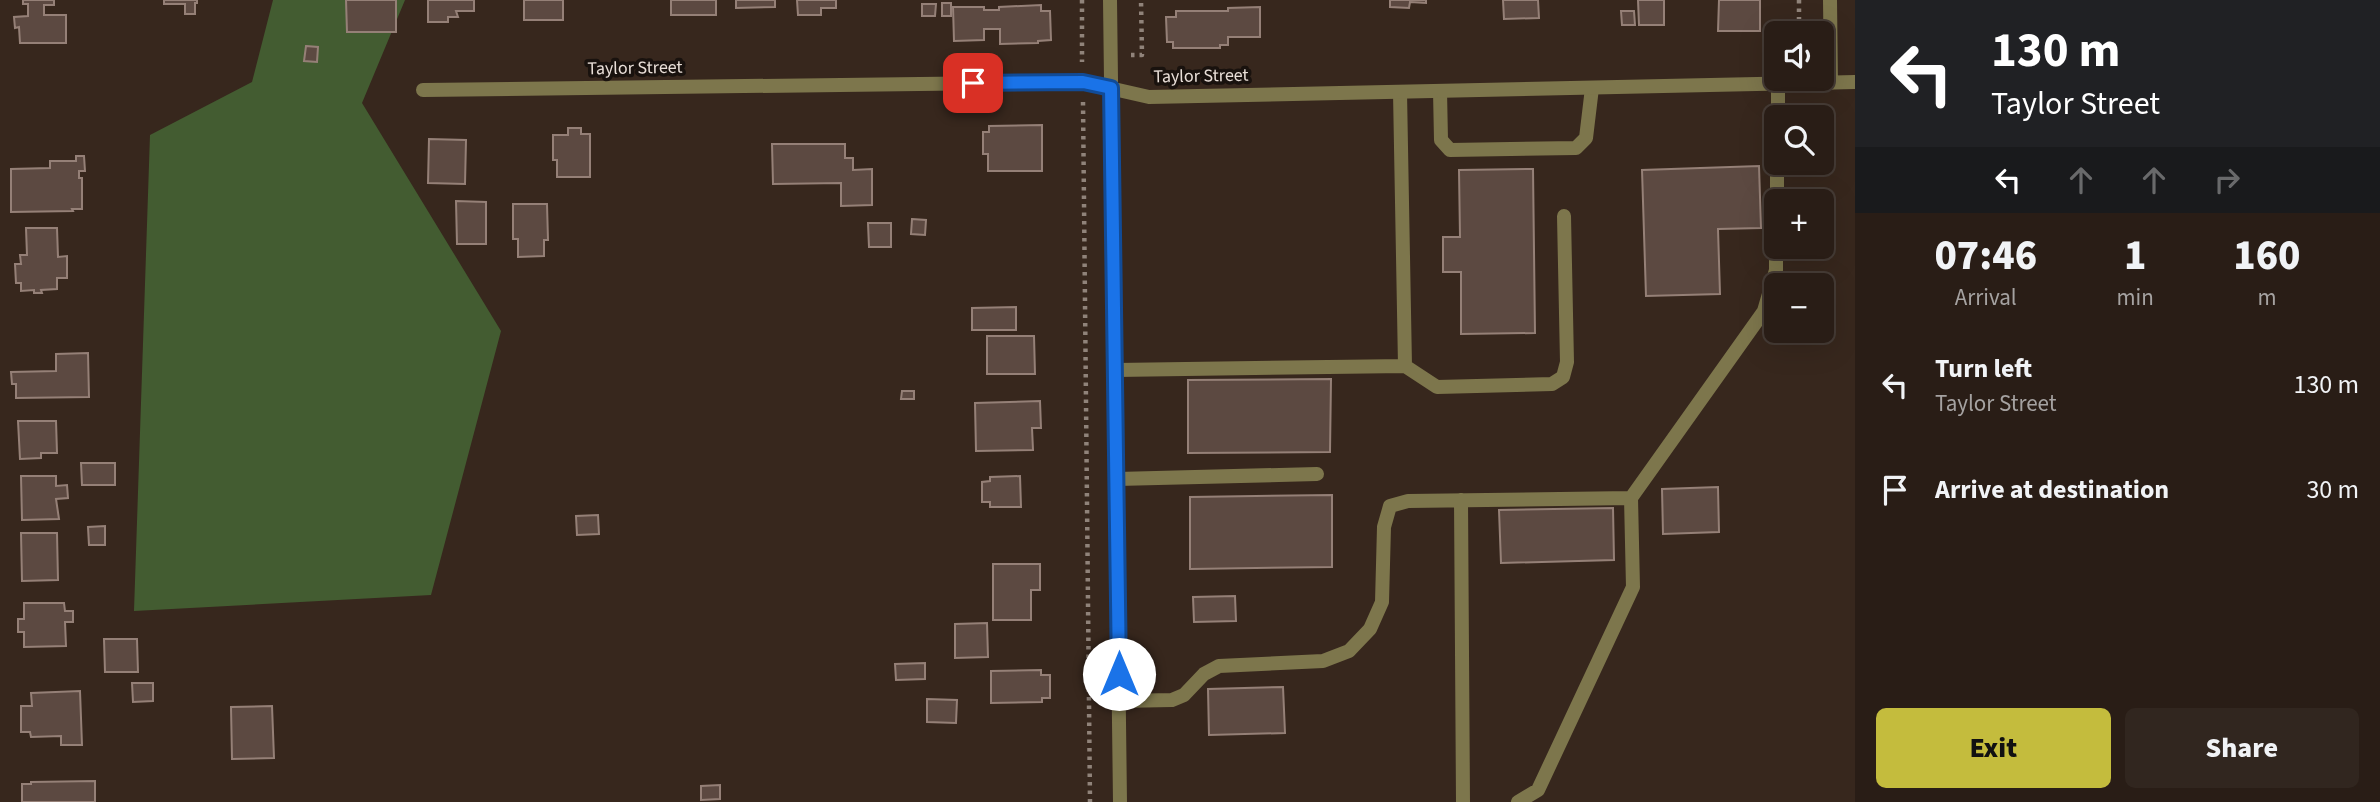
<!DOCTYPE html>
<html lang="en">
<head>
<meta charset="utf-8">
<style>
	:root { --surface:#291d16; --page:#31261f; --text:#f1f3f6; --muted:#a5a2a1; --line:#453b35; --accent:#c4bc3d }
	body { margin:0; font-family:"Source Sans 3",sans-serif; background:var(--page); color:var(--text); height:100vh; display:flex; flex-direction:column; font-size:26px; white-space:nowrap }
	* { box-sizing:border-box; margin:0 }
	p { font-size:23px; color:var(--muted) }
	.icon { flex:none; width:38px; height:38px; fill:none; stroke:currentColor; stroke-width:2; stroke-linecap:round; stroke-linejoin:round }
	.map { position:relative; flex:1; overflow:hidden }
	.drawer { display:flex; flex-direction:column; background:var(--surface); width:525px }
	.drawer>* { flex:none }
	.hud { background:#202124; color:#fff; overflow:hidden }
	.tools { position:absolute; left:1764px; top:21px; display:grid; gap:14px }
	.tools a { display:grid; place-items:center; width:70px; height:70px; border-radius:10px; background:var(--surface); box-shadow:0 7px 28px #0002,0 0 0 2px var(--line); font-size:35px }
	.pin { position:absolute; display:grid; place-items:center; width:60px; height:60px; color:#fff; margin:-30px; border-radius:14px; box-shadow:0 4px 10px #0006 }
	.me { position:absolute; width:77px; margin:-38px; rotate:0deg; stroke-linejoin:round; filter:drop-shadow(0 0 5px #0008) }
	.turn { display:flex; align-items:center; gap:24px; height:147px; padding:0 21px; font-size:32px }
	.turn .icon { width:91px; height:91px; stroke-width:2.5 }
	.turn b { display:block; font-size:49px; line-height:60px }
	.lanes { display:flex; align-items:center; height:66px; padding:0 21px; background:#0003; justify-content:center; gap:35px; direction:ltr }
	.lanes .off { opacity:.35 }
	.eta { display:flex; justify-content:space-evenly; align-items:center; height:119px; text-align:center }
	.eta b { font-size:42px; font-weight:800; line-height:49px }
	.button { display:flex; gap:14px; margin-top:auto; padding:14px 21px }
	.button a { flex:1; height:80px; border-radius:10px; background:var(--accent); color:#111; font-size:28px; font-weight:800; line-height:80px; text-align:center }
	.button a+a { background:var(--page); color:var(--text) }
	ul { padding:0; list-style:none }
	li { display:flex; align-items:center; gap:21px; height:105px; padding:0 21px }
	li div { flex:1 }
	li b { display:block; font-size:26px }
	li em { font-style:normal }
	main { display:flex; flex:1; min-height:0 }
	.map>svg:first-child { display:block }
</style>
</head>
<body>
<main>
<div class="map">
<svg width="1855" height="802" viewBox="0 0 1855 802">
	<rect width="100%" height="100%" fill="#37271d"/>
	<!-- forest -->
	<path fill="#435c31" d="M 273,0 L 405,0 L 362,103 L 501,331 L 431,595 L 134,611 L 150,135 L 252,82 Z"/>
	<!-- building -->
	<path fill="#5c4941" stroke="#958077" stroke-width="2" d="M 23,0 L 54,0 L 54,5 L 44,5 L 44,15 L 66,15 L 66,43 L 20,43 L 19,27 L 15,28 L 14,17 L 28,16 L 28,4 L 23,4 Z
		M 164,0 L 197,0 L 197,3 L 195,3 L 195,14 L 185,14 L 185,4 L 164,4 Z
		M 346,0 L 396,0 L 396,32 L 347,32 Z
		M 428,0 L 474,0 L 474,11 L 456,11 L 458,17 L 448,17 L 448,22 L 428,22 Z
		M 524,0 L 563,0 L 563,20 L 524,20 Z
		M 671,0 L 716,0 L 716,15 L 671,15 Z
		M 736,0 L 775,0 L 775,7 L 736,8 Z
		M 797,0 L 836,0 L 836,8 L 821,8 L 821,15 L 798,15 Z
		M 1390,0 L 1426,0 L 1426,3 L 1410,2 L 1409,8 L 1390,7 Z
		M 1503,0 L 1538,0 L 1539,18 L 1504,19 Z
		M 1638,0 L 1664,0 L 1664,25 L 1639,25 Z
		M 1719,0 L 1760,0 L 1760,31 L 1718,31 Z
		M 942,3 L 951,3 L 951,16 L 942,16 Z
		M 922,4 L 936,4 L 935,16 L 922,16 Z
		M 1041,5 L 1041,11 L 1050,11 L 1051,40 L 1038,41 L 1038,43 L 1000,44 L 1000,29 L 984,29 L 984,40 L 954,41 L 953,7 L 984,7 L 984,10 L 999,10 L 999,7 Z
		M 1260,7 L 1260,37 L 1228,37 L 1228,45 L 1220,45 L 1220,48 L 1173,48 L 1173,42 L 1167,42 L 1166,17 L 1176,17 L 1176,11 L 1228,11 L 1228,8 Z
		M 1621,11 L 1634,11 L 1635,25 L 1622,25 Z
		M 306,46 L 318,47 L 317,62 L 304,61 Z
		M 1042,125 L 1042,171 L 988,171 L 988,154 L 983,154 L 983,132 L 989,132 L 989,126 Z
		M 568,128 L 581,128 L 581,134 L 590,134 L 590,177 L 557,177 L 557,160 L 553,160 L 553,135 L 568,135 Z
		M 429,139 L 466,140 L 465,184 L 428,183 Z
		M 772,144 L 845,144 L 845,158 L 853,158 L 853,170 L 872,169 L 872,205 L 841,206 L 841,183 L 773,184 Z
		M 76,156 L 84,156 L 85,171 L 79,171 L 79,178 L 82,178 L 82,209 L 72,209 L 73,211 L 11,212 L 11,169 L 50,168 L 50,161 L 76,161 Z
		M 1759,166 L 1761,228 L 1718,229 L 1720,294 L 1646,296 L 1642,170 Z
		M 1533,169 L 1535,333 L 1461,334 L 1461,272 L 1443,272 L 1443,237 L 1460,237 L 1459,170 Z
		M 456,201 L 486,202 L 486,244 L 457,244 Z
		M 513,204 L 547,204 L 548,240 L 544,240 L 544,256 L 518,257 L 518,239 L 513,239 Z
		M 912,219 L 926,220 L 925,235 L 911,234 Z
		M 868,223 L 891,223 L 891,247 L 869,247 Z
		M 26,228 L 57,228 L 58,257 L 67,256 L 67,278 L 57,278 L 57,289 L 41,290 L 42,293 L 34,293 L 34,290 L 21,291 L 21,283 L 16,283 L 15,264 L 21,264 L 20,255 L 27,255 Z
		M 1016,307 L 1016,330 L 972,330 L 972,308 Z
		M 987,336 L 1034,336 L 1035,374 L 987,374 Z
		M 88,353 L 89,397 L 16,398 L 16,384 L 12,384 L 11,372 L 56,371 L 56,354 Z
		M 1331,379 L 1330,452 L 1188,453 L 1188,380 Z
		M 902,391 L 914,391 L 914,399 L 901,399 Z
		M 1040,401 L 1041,428 L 1032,428 L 1033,450 L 976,451 L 975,403 Z
		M 18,421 L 56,421 L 57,453 L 41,453 L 41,458 L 20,459 Z
		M 81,463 L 115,463 L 115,485 L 82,485 Z
		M 21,476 L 56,476 L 56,486 L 67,485 L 68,498 L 56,499 L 59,519 L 22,520 Z
		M 1020,476 L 1021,507 L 990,507 L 990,502 L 982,502 L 982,482 L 990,481 L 990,477 Z
		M 1718,487 L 1719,532 L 1663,534 L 1662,489 Z
		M 1332,495 L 1332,567 L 1190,569 L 1190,497 Z
		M 1613,508 L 1614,560 L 1501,563 L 1499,510 Z
		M 598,515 L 599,534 L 577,535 L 576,516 Z
		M 105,526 L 105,545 L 89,545 L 88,527 Z
		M 21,533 L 57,533 L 58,580 L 22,581 Z
		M 993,564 L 1040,564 L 1040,590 L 1031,590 L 1031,620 L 993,620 Z
		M 1235,596 L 1236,621 L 1194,622 L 1193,597 Z
		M 24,603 L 64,603 L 65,611 L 73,611 L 73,622 L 65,622 L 66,646 L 24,647 L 24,632 L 18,632 L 18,619 L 24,619 Z
		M 987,623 L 988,657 L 955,658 L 955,624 Z
		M 104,639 L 137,639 L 138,672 L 105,672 Z
		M 925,663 L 925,679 L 896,680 L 895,664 Z
		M 1041,670 L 1041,675 L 1050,675 L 1050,698 L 1042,698 L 1042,702 L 991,703 L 991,671 Z
		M 132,683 L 153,683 L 153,701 L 133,702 Z
		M 1283,687 L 1285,733 L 1209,735 L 1208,689 Z
		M 80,691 L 82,745 L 61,745 L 61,736 L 31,737 L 30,732 L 21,732 L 21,706 L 32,706 L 31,693 Z
		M 927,699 L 957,700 L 956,723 L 927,722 Z
		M 272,706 L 274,758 L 232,759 L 231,707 Z
		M 95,781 L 95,802 L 22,802 L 22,784 L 31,784 L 31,782 Z
		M 720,785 L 720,799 L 701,800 L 701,786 Z"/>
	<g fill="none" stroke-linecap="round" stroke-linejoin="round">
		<!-- path -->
		<path stroke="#90837a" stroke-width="4.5" stroke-dasharray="3.5 5" stroke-linecap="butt" d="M 1082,0 L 1082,62
			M 1799,0 L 1799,33
			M 1131,55 L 1142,55 L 1141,0
			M 1083,102 L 1090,802"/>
		<!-- service -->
		<path stroke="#7d764c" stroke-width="14" d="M 1440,91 L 1441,140 L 1450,150 L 1576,148 L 1586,138 L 1592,88
			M 1778,117 L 1778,84
			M 1777,201 L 1777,163
			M 1405,366 L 1437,387 L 1552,384 L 1563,377 L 1567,362 L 1564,216
			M 1116,370 L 1405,366 L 1400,92
			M 1117,479 L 1317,474
			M 1631,498 L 1764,311 L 1776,270 L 1776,232
			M 1461,500 L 1463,802
			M 1119,701 L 1172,700 L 1184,695 L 1204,674 L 1219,666 L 1323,661 L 1349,651 L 1370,629 L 1382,602 L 1384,527 L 1390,506 L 1408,501 L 1631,498 L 1633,587 L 1538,790 L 1518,802"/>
		<!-- minor -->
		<path stroke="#7d764c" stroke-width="14" d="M 1110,0 L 1120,802
			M 1830,0 L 1831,83
			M 423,90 L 1083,82 L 1149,97 L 1855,82"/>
	</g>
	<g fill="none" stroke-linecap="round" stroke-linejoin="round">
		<defs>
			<path id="route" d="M 973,83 L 1083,82 L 1111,88 L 1119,674"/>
		</defs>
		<!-- route casing -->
		<use href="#route" stroke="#114b97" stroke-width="18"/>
		<!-- route -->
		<use href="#route" stroke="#1a73e8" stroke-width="12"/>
	</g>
	<g text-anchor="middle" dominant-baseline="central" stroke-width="7" stroke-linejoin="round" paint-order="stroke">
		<!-- street labels -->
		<g font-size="18" fill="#e9dfd8" stroke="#19120e">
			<text transform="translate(635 68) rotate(-1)">Taylor Street</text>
			<text transform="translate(1201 76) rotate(-1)">Taylor Street</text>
		</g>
	</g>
</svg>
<div class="tools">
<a><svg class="icon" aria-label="sound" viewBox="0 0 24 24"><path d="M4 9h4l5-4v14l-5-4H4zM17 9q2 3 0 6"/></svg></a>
<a><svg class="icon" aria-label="search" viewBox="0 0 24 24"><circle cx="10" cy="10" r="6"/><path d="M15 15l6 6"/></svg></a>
<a>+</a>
<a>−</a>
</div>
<div class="pin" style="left:973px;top:83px;background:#d93025"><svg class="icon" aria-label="arrive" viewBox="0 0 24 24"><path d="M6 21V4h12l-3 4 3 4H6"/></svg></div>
<svg class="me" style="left:1119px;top:674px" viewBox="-20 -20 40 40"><circle r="19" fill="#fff"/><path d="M0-13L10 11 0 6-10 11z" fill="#1a73e8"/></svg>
</div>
<section class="drawer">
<div class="hud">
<div class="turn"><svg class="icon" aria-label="left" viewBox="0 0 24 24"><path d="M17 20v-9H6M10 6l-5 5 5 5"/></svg><div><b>130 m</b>Taylor Street</div></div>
<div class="lanes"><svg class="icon" aria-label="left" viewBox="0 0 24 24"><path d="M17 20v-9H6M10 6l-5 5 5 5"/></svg><svg class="icon off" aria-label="ahead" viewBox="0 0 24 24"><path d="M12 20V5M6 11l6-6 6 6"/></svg><svg class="icon off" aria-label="ahead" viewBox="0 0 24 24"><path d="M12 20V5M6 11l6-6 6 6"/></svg><svg class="icon off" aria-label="right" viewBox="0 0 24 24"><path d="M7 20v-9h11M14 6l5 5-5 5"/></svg></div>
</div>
<div class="eta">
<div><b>07:46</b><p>Arrival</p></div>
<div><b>1</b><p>min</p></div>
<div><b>160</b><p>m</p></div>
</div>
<ul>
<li><svg class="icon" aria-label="left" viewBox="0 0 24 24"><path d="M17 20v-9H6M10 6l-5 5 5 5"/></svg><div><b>Turn left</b><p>Taylor Street</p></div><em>130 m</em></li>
<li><svg class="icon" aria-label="arrive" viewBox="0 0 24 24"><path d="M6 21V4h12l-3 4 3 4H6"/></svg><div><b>Arrive at destination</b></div><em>30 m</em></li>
</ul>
<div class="button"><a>Exit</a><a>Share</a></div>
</section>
</main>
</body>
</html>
